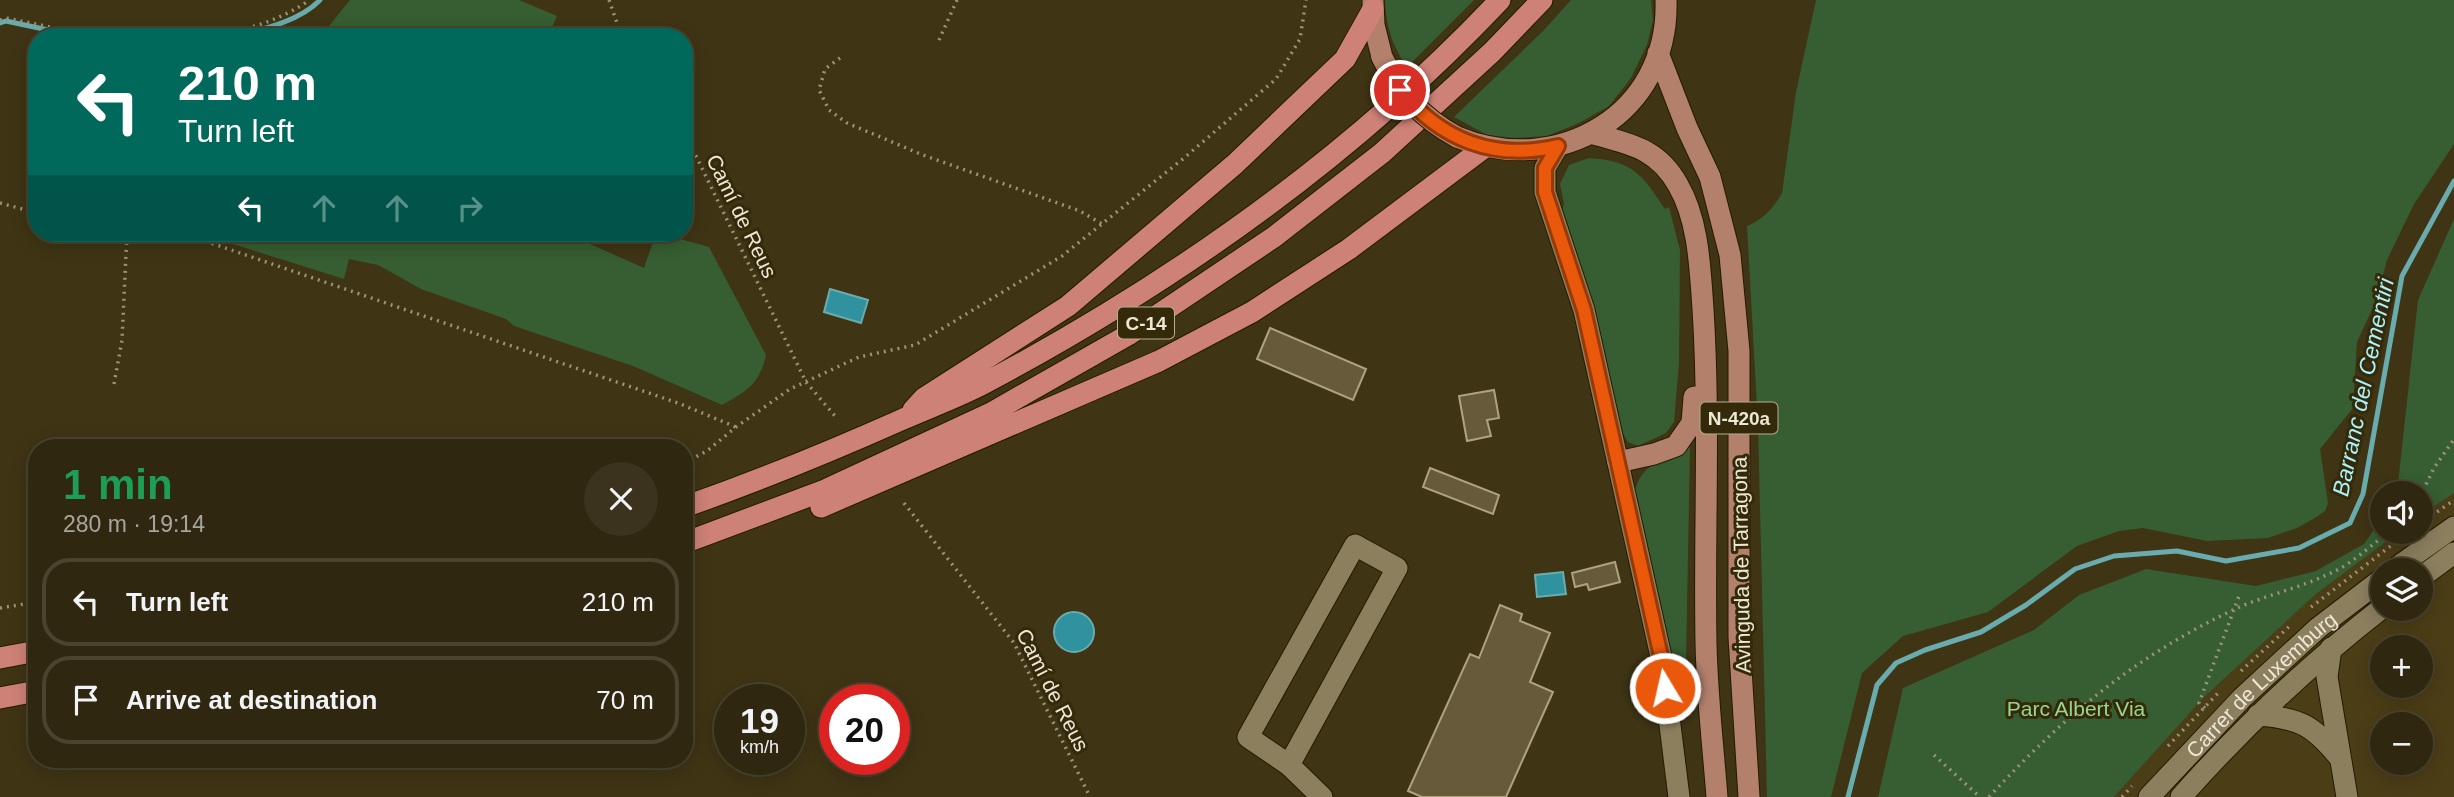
<!DOCTYPE html>
<html lang="en">
<head>
<meta charset="utf-8">
<style>
	:root { --surface:#2f270f; --page:#3b331d; --text:#f1f3f6; --muted:#a7a59e; --line:#4a442f }
	body { margin:0; font-family:Arial,sans-serif; background:var(--page); color:var(--text); height:100vh; display:flex; flex-direction:column; font-size:26px; white-space:nowrap }
	* { box-sizing:border-box; margin:0 }
	p { font-size:23px; color:var(--muted) }
	.icon { flex:none; width:38px; height:38px; fill:none; stroke:currentColor; stroke-width:2; stroke-linecap:round; stroke-linejoin:round }
	.map { position:relative; flex:1; overflow:hidden }
	.sheet { position:absolute; left:28px; top:439px; width:665px; height:329px; display:flex; flex-direction:column; background:var(--surface); border-radius:28px; box-shadow:0 4px 18px #0003,0 0 0 2px var(--line) }
	.sheet>* { flex:none }
	.guide { position:absolute; left:28px; top:28px; width:665px; height:214px; border-radius:28px; box-shadow:0 4px 18px #0003,0 0 0 2px var(--line); background:#00695c; color:#fff; overflow:hidden }
	.buttons { position:absolute; left:2370px; top:481px; display:grid; gap:14px }
	.buttons a { display:grid; place-items:center; width:63px; height:63px; border-radius:50%; background:var(--surface); box-shadow:0 4px 18px #0003,0 0 0 2px var(--line); font-size:35px }
	.speed { position:absolute; left:714px; top:684px; display:flex; gap:14px; font-size:35px; font-weight:700; text-align:center }
	.speed>* { display:grid; place-content:center; width:91px; height:91px; border-radius:50%; background:var(--surface); box-shadow:0 4px 18px #0003,0 0 0 2px var(--line); line-height:1 }
	.speed small { font-size:18px; font-weight:400 }
	.speed .limit { border:10px solid #d22; background:#fff; color:#111 }
	.pin { position:absolute; display:grid; place-items:center; width:60px; height:60px; color:#fff; margin:-30px; border:4px solid #fff; border-radius:50%; box-shadow:0 2px 7px #0007 }
	.me { position:absolute; width:77px; margin:-38px; rotate:351deg; stroke-linejoin:round; filter:drop-shadow(0 0 5px #0008) }
	.turn { display:flex; align-items:center; gap:24px; height:147px; padding:0 35px; font-size:32px }
	.turn .icon { width:91px; height:91px; stroke-width:2.5 }
	.turn b { display:block; font-size:49px; line-height:60px }
	.lanes { display:flex; align-items:center; height:66px; padding:0 35px; background:#0003; justify-content:center; gap:35px; direction:ltr }
	.lanes .off { opacity:.35 }
	.round { display:grid; place-items:center; flex:none; width:74px; height:74px; border-radius:37px; background:var(--page) }
	.overview { display:flex; align-items:center; justify-content:space-between; height:119px; padding:0 35px }
	h1 { font-size:42px; font-weight:600; line-height:52px; color:#1e9e55 }
	ul { padding:0; list-style:none }
	li { display:flex; align-items:center; gap:21px; height:88px; margin:0 14px 10px; padding:0 21px; border:4px solid var(--line); border-radius:28px }
	li div { flex:1 }
	li b { display:block; font-size:26px }
	li em { font-style:normal }
	.map>svg:first-child { display:block }
</style>
</head>
<body>
<div class="map">
<svg width="2454" height="797" viewBox="0 0 2454 797">
	<rect width="100%" height="100%" fill="#3f3414"/>
	<!-- built -->
	<path fill="#4b3d16" fill-rule="evenodd" d="M 2454,493 L 2454,797 L 2114,797 L 2202,698 L 2316,594 L 2399,532 L 2420,532 L 2420,516 ZM 2382,570 L 2420,570 L 2420,609 L 2382,609 ZM 2382,648 L 2420,648 L 2420,686 L 2382,686 ZM 2382,724 L 2420,724 L 2420,763 L 2382,763 Z"/>
	<!-- green -->
	<path fill="#365e32" d="M 350,0 L 519,0 L 557,16 L 548,37 L 307,37 L 329,26 Z
		M 1385,0 L 1474,0 L 1407,67 C 1392,46 1386,26 1385,0 Z
		M 1571,0 L 1651,0 L 1653,20 L 1647,45 L 1631,78 L 1609,106 L 1579,123 L 1547,136 L 1515,138 L 1487,135 L 1454,117 L 1544,30 Z
		M 1816,0 L 2454,0 L 2454,144 L 2414,204 L 2387,260 L 2376,301 L 2357,342 L 2353,408 L 2320,449 L 2328,503 L 2325,511 L 2313,519 L 2297,528 L 2268,538 L 2207,541 L 2143,528 L 2119,531 L 2077,546 L 1988,612 L 1903,636 L 1862,673 L 1831,797 L 1767,797 L 1758,425 L 1747,226 C 1762,220 1774,208 1782,193 L 1796,92 Z
		M 1589,158 C 1633,161 1642,174 1665,209 L 1669,207 L 1680,250 L 1679,363 L 1674,422 L 1666,433 L 1638,446 L 1628,442 L 1622,432 L 1601,345 L 1562,212 L 1564,204 L 1560,184 L 1569,165 Z
		M 2454,219 L 2454,493 L 2420,516 L 2420,494 L 2397,493 L 2418,300 Z
		M 198,233 L 565,233 L 644,268 L 656,233 L 659,233 L 709,247 L 766,355 C 759,385 747,391 722,405 L 633,366 L 514,326 L 506,319 L 421,289 L 378,265 L 349,259 L 344,279 Z
		M 1690,447 L 1686,662 L 1671,663 L 1633,500 C 1641,457 1660,467 1690,447 Z
		M 2382,518 L 2382,532 L 2399,532 L 2316,594 L 2203,698 L 2114,797 L 1878,797 L 1903,688 L 2034,630 L 2079,595 L 2146,569 L 2256,586 L 2316,571 L 2364,544 Z"/>
	<!-- water -->
	<path fill="#30929e" stroke="#69acae" stroke-width="2" d="M 830,289 L 868,300 L 861,323 L 824,312 Z
		M 1563,572 L 1566,594 L 1537,597 L 1535,575 Z
		M1054 632a20 20 0 1 1 40 0a20 20 0 1 1-40 0Z"/>
	<g fill="none" stroke-linecap="round" stroke-linejoin="round">
		<!-- stream -->
		<path stroke="#69acae" stroke-width="5" d="M 0,23 L 6,21 L 81,37
			M 232,37 C 260,30 299,22 320,0
			M 1848,797 L 1877,685 L 1896,663 L 1925,650 L 1981,632 L 2026,605 L 2075,569 L 2114,556 L 2177,551 L 2226,561 L 2299,548 L 2350,523 L 2363,494 L 2402,276 L 2454,181"/>
	</g>
	<!-- building -->
	<path fill="#665a3b" stroke="#aea27f" stroke-width="2" d="M 1270,328 L 1366,369 L 1353,400 L 1257,359 Z
		M 1494,390 L 1499,418 L 1487,420 L 1491,436 L 1467,441 L 1459,396 Z
		M 1430,468 L 1499,495 L 1493,514 L 1423,487 Z
		M 1615,562 L 1620,582 L 1589,590 L 1587,584 L 1575,587 L 1572,573 Z
		M 1500,605 L 1522,614 L 1520,621 L 1550,633 L 1530,682 L 1553,692 L 1506,797 L 1422,797 L 1408,791 L 1470,654 L 1479,658 Z"/>
	<g fill="none" stroke-linecap="round" stroke-linejoin="round">
		<defs>
			<g id="minor">
				<path d="M 1558,146 L 1545,168 L 1545,192 L 1584,310 L 1662,661 L 1679,797"/>
				<path d="M 2393,570 L 2454,527"/>
				<path d="M 2420,578 L 2454,553"/>
				<path d="M 2331,648 L 2327,677 L 2347,797"/>
				<path d="M 2258,715 C 2299,718 2313,725 2339,757"/>
				<path d="M 1289,765 L 1397,568 L 1355,545 L 1248,737 L 1289,765 L 1322,797"/>
				<path id="s1" d="M 2149,797 L 2242,698 L 2318,628 L 2382,579"/>
				<path d="M 2181,797 C 2242,728 2309,665 2382,608"/>
			</g>
			<path id="major" d="M 1373,2 L 1374,25 L 1382,57
				M 1658,53 L 1687,128 L 1710,177 L 1730,255 L 1739,351 L 1739,637 L 1749,797
				M 1590,133 C 1628,144 1657,147 1678,185 C 1699,221 1700,269 1703,309 C 1710,420 1704,532 1706,643 C 1707,694 1713,746 1717,797
				M 1457,137 C 1558,179 1670,114 1666,0
				M 1618,462 L 1654,454 L 1676,446 L 1692,423 L 1694,397"/>
			<path id="highway" d="M 913,410 L 924,398 L 1068,306 L 1235,164 L 1345,59 L 1373,9
				M 684,507 C 758,481 829,452 901,420 C 928,408 956,398 983,384 C 1173,283 1352,157 1500,0
				M 821,507 L 1159,361 L 1252,312 L 1349,249 L 1485,147
				M 684,543 L 825,490 L 991,413 L 1128,335 L 1274,237 L 1382,153 L 1492,52 L 1542,0
				M 0,658 L 37,651
				M 0,698 L 37,691"/>
		</defs>
		<!-- minor casing -->
		<use href="#minor" stroke="#251b00" stroke-width="23"/>
		<!-- major casing -->
		<use href="#major" stroke="#251b00" stroke-width="23"/>
		<!-- highway casing -->
		<use href="#highway" stroke="#251b00" stroke-width="23"/>
		<!-- path -->
		<path stroke="#9c937b" stroke-width="3.5" stroke-dasharray="2 5" stroke-linecap="butt" d="M 609,0 L 622,37
			M 0,20 L 6,18 L 90,35 L 150,37
			M 177,37 C 229,34 266,29 310,0
			M 939,40 L 957,0
			M 840,58 L 825,69 L 819,90 L 829,110 L 847,123 L 923,155 L 1080,211 L 1102,224
			M 684,138 L 696,156 L 806,382 L 835,416
			M 0,203 L 37,213
			M 164,233 L 202,240 L 678,403 L 736,427
			M 114,384 L 122,340 L 127,233
			M 684,463 L 707,451 L 736,427 L 790,389 L 859,357 L 915,345 L 1062,256 L 1184,158 L 1276,79 L 1300,39 L 1306,0
			M 2420,497 L 2434,468 L 2454,439
			M 904,503 L 1014,643 L 1090,797
			M 2420,524 L 2454,500
			M 2311,607 L 2409,532
			M 0,608 L 37,602
			M 2241,671 L 2292,624
			M 2205,708 L 2199,703 L 2239,596
			M 2168,746 L 2220,691
			M 1934,755 L 1980,797
			M 1989,797 C 2063,717 2134,657 2233,610 C 2265,595 2301,588 2333,572 C 2353,563 2371,545 2389,532
			M 2122,797 L 2132,786"/>
		<!-- minor -->
		<use href="#minor" stroke="#8b7f5e" stroke-width="21"/>
		<!-- major -->
		<use href="#major" stroke="#b3806c" stroke-width="21"/>
		<!-- highway -->
		<use href="#highway" stroke="#ce8176" stroke-width="21"/>
		<defs>
			<path id="major-bridge" d="M 1382,57 C 1399,93 1422,118 1457,137"/>
		</defs>
		<!-- major-bridge casing -->
		<use href="#major-bridge" stroke="#251b00" stroke-width="23" stroke-linecap="butt"/>
		<!-- major-bridge -->
		<use href="#major-bridge" stroke="#b3806c" stroke-width="21"/>
	</g>
	<g fill="none" stroke-linecap="round" stroke-linejoin="round">
		<defs>
			<path id="route" d="M 1400,90 C 1441,140 1494,161 1558,146 L 1545,168 L 1545,192 L 1584,310 L 1662,661 L 1665,688"/>
		</defs>
		<!-- route casing -->
		<use href="#route" stroke="#983908" stroke-width="18"/>
		<!-- route -->
		<use href="#route" stroke="#ea580c" stroke-width="12"/>
	</g>
	<g text-anchor="middle" dominant-baseline="central" stroke-width="6" stroke-linejoin="round" paint-order="stroke">
		<!-- shield labels -->
		<g fill="#342a09" stroke="#b6ae98" stroke-width="2">
			<rect x="1118" y="307.5" width="56" height="31" rx="5"/>
			<rect x="1700.5" y="402.5" width="77" height="31" rx="5"/>
		</g>
		<g font-size="19" font-weight="bold" fill="#ede7d5">
			<text x="1146" y="323">C-14</text>
			<text x="1739" y="418">N-420a</text>
		</g>
		<!-- street labels -->
		<g font-size="21" fill="#ede7d5" stroke="#342a09">
			<text transform="translate(742 216) rotate(64)">Camí de Reus</text>
			<text transform="translate(1741 565) rotate(-91)">Avinguda de Tarragona</text>
			<text stroke="none"><textPath href="#s1" startOffset="159">Carrer de Luxemburg</textPath></text>
			<text transform="translate(1053 690) rotate(63)">Camí de Reus</text>
		</g>
		<!-- park labels -->
		<g font-size="21" fill="#96d78f" stroke="#342a09">
			<text x="2076" y="708">Parc Albert Via</text>
		</g>
		<!-- water labels -->
		<g font-size="23" font-style="italic" fill="#aaf2fb" stroke="#342a09">
			<text transform="translate(2363 387) rotate(-78)">Barranc del Cementiri</text>
		</g>
	</g>
</svg>
<div class="buttons">
<a><svg class="icon" aria-label="sound" viewBox="0 0 24 24"><path d="M4 9h4l5-4v14l-5-4H4zM17 9q2 3 0 6"/></svg></a>
<a><svg class="icon" aria-label="layers" viewBox="0 0 24 24"><path d="M12 4l9 5-9 5-9-5zM3 14l9 5 9-5"/></svg></a>
<a>+</a>
<a>−</a>
</div>
<div class="speed"><div>19<small>km/h</small></div><div class="limit">20</div></div>
<div class="pin" style="left:1400px;top:90px;background:#d93025"><svg class="icon" aria-label="arrive" viewBox="0 0 24 24"><path d="M6 21V4h12l-3 4 3 4H6"/></svg></div>
<svg class="me" style="left:1665px;top:688px" viewBox="-20 -20 40 40"><circle r="17" fill="#ea580c" stroke="#fff" stroke-width="3"/><path d="M0-11L8 9 0 5-8 9z" fill="#fff"/></svg>
<div class="guide">
<div class="turn"><svg class="icon" aria-label="left" viewBox="0 0 24 24"><path d="M17 20v-9H6M10 6l-5 5 5 5"/></svg><div><b>210 m</b>Turn left</div></div>
<div class="lanes"><svg class="icon" aria-label="left" viewBox="0 0 24 24"><path d="M17 20v-9H6M10 6l-5 5 5 5"/></svg><svg class="icon off" aria-label="ahead" viewBox="0 0 24 24"><path d="M12 20V5M6 11l6-6 6 6"/></svg><svg class="icon off" aria-label="ahead" viewBox="0 0 24 24"><path d="M12 20V5M6 11l6-6 6 6"/></svg><svg class="icon off" aria-label="right" viewBox="0 0 24 24"><path d="M7 20v-9h11M14 6l5 5-5 5"/></svg></div>
</div>
<section class="sheet">
<div class="overview"><div><h1>1 min</h1><p>280 m · 19:14</p></div><a class="round"><svg class="icon" aria-label="close" viewBox="0 0 24 24"><path d="M6 6l12 12M18 6L6 18"/></svg></a></div>
<ul>
<li><svg class="icon" aria-label="left" viewBox="0 0 24 24"><path d="M17 20v-9H6M10 6l-5 5 5 5"/></svg><div><b>Turn left</b></div><em>210 m</em></li>
<li><svg class="icon" aria-label="arrive" viewBox="0 0 24 24"><path d="M6 21V4h12l-3 4 3 4H6"/></svg><div><b>Arrive at destination</b></div><em>70 m</em></li>
</ul>
</section>
</div>
</body>
</html>
